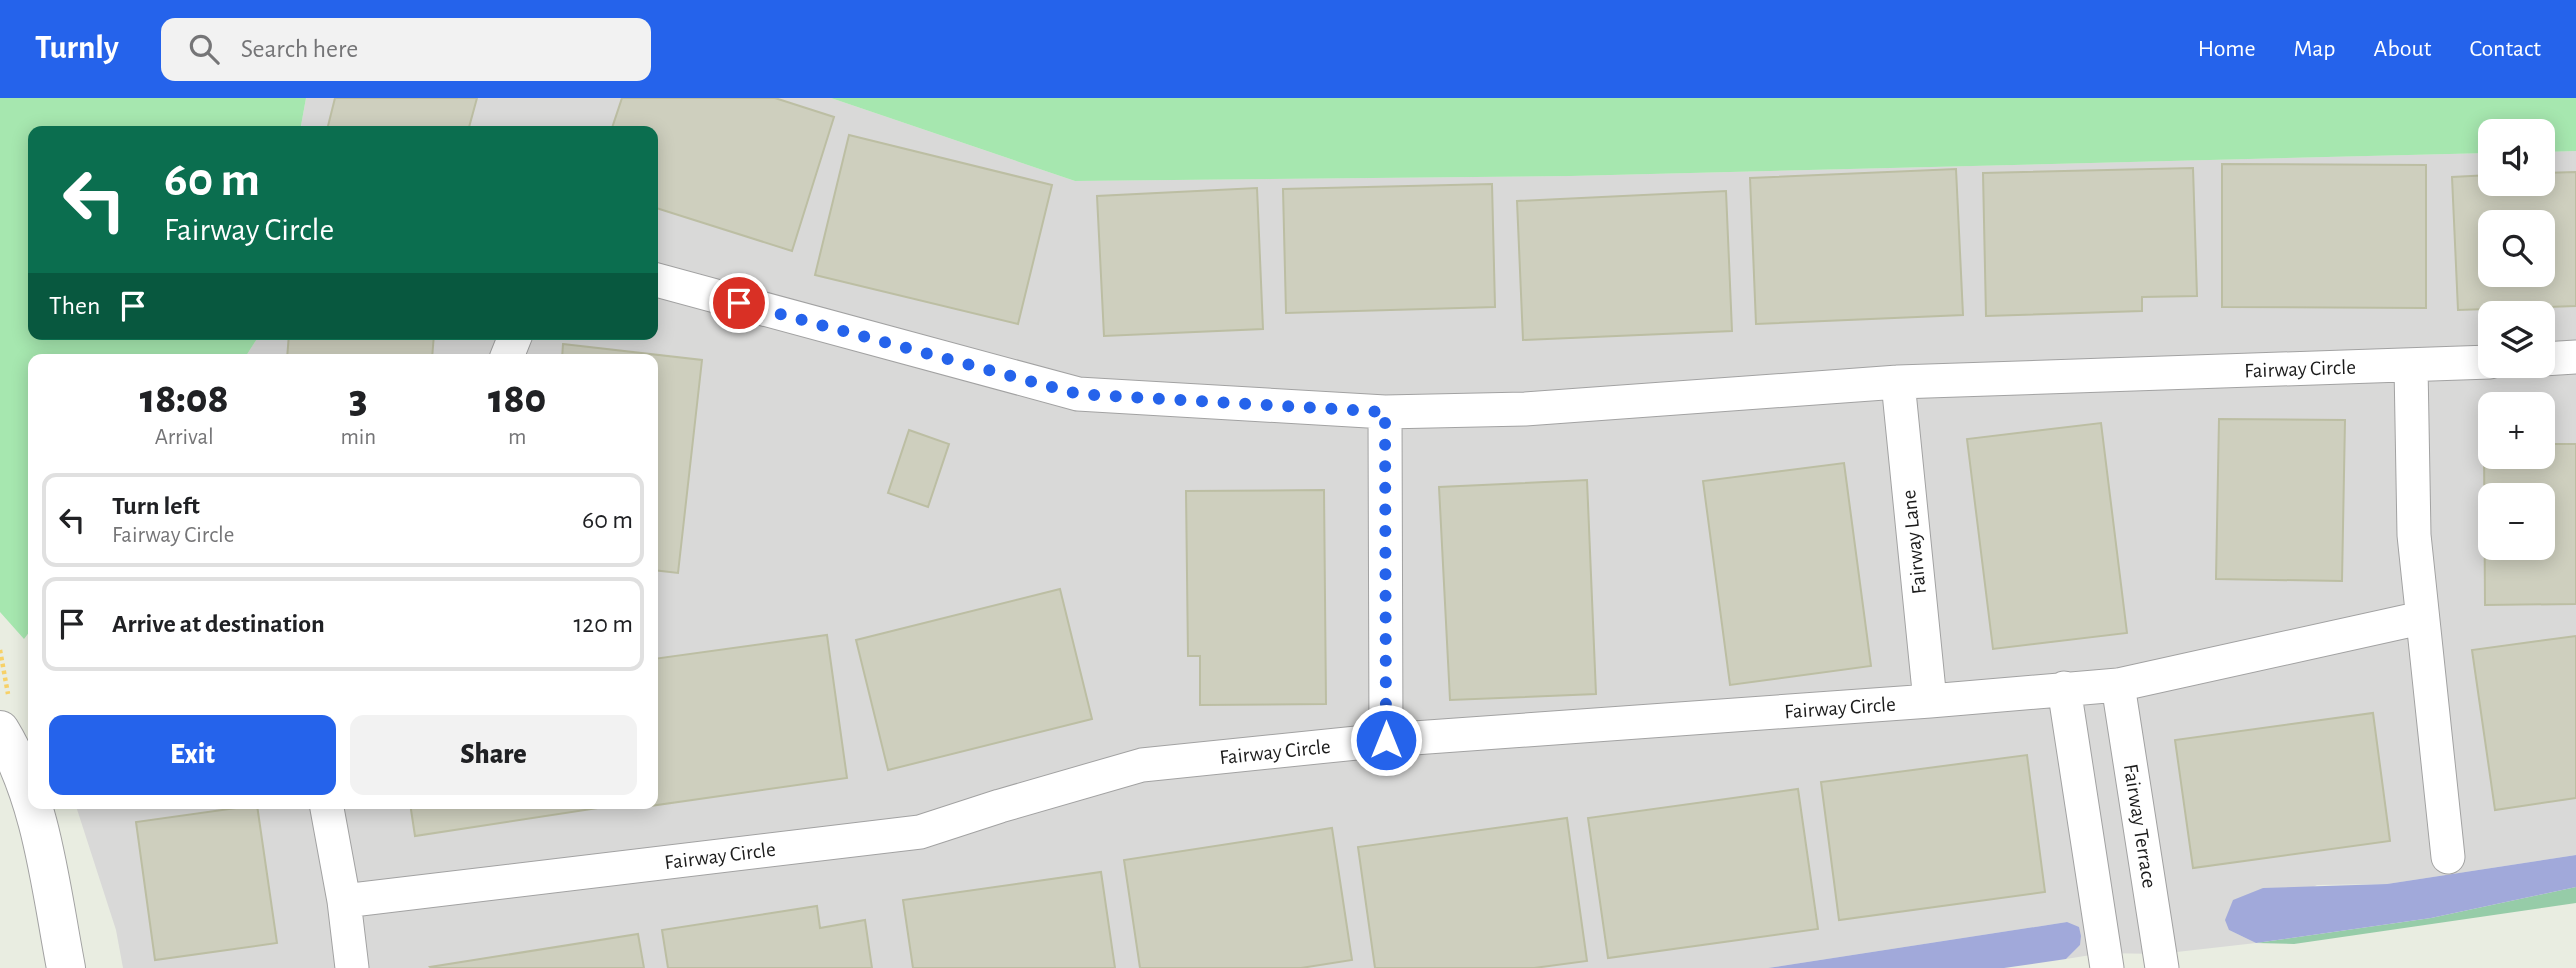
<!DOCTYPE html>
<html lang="en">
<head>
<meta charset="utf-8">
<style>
	:root { --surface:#fff; --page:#f2f2f2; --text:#202124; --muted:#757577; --line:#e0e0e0; --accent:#2563eb }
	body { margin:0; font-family:"Alegreya Sans",sans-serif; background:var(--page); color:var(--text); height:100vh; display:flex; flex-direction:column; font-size:26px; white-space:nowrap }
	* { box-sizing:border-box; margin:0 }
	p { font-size:23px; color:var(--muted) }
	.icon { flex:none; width:38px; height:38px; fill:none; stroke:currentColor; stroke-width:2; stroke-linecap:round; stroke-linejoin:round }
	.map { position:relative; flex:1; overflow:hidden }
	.panel { position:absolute; left:28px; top:256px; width:630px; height:455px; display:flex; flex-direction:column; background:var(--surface); border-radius:14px; box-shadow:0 4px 18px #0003 }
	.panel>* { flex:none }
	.guide { position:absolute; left:28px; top:28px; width:630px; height:214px; border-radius:14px; box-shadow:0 4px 18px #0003; background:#0b6e4f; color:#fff; overflow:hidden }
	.fabs { position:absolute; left:2478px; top:21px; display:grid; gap:14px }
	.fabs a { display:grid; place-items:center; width:77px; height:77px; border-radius:14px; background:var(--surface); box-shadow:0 4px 18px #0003; font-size:35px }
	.pin { position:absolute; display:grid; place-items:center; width:60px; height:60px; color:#fff; margin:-30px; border:4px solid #fff; border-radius:50%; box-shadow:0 2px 7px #0007 }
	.me { position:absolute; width:77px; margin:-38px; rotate:0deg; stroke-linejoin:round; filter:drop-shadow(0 0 5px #0008) }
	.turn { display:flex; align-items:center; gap:24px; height:147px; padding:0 21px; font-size:32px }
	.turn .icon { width:91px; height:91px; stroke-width:2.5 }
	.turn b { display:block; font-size:49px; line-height:60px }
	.then { display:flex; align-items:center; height:66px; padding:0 21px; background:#0003; gap:14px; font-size:26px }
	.eta { display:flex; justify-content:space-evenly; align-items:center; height:119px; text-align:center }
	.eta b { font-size:42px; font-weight:800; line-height:49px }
	.button { display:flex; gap:14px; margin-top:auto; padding:14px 21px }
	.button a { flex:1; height:80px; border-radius:14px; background:var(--accent); color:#fff; font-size:28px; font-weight:800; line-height:80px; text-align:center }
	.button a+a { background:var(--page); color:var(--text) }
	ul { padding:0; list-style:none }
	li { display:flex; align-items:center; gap:21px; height:94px; margin:0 14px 10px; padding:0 7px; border:4px solid var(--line); border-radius:14px }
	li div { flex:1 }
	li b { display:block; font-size:26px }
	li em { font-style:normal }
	header { display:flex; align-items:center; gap:42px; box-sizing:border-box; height:98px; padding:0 35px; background:var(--accent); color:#fff }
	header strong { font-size:33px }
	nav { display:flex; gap:38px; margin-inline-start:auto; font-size:24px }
	.search { width:490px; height:63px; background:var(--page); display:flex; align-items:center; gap:18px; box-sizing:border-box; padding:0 24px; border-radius:14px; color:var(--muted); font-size:26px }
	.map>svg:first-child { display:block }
</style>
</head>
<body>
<header>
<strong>Turnly</strong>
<div class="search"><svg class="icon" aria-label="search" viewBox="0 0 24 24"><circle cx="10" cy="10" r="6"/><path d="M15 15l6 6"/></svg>Search here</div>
<nav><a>Home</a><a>Map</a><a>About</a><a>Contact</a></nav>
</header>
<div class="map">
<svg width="2576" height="870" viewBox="0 0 2576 870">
	<rect width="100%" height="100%" fill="#e9ede1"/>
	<!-- residential -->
	<path fill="#d9d9d8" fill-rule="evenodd" d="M 306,0 L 831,0 L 1075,83 L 1571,78 L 2490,55 L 2490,86 L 2543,86 L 2543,54 L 2576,53 L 2576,757 L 2387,786 L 2317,787 L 2229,832 L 2256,845 L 2159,856 L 2103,855 L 2066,861 L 2080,847 L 2067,824 L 1768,870 L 123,870 L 116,832 L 75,705 L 653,705 L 653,261 L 244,261 L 260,236 L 653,236 L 653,33 L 300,33 ZM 2490,124 L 2543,124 L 2543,177 L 2490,177 ZM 2490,215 L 2543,215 L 2543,268 L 2490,268 ZM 2490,306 L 2543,306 L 2543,359 L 2490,359 ZM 2490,397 L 2543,397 L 2543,450 L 2490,450 Z"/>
	<!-- grass -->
	<path fill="#a6e7af" d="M 0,0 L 306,0 L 300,33 L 33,33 L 33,236 L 260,236 L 244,261 L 33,261 L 33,529 L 24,541 L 0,514 Z
		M 831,0 L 2576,0 L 2576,53 L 2543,54 L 2543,33 L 2490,33 L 2490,55 L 1571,78 L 1075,83 Z"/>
	<!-- forest -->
	<path fill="#96cca8" d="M 2576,789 L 2576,805 L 2294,846 L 2256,845 L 2431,820 Z"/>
	<!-- water -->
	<path fill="#a1a9da" d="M 2576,757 L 2576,789 L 2431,820 L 2256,845 L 2229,832 L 2225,822 L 2233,802 L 2263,790 L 2387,786 Z
		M 2067,824 L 2079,829 L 2081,838 L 2080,847 L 2066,861 L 2004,870 L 1768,870 Z"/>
	<!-- building -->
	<path fill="#cecfbe" stroke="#bcbea3" stroke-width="2" fill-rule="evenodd" d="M 335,0 L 477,0 L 468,33 L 331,33 L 327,32 Z
		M 622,0 L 775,0 L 834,19 L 792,153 L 653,109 L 653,33 L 611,33 Z
		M 849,37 L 1052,87 L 1018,226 L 815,177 Z
		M 2222,66 L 2426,67 L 2426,210 L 2222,209 Z
		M 2193,70 L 2197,198 L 2142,199 L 2142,213 L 1986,218 L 1983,75 Z
		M 1956,71 L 1963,217 L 1756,226 L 1750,80 Z
		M 2576,74 L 2576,208 L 2458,212 L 2452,79 L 2490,77 L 2490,86 L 2543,86 L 2543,75 ZM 2490,124 L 2543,124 L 2543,177 L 2490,177 Z
		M 1492,86 L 1495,209 L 1286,215 L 1283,91 Z
		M 1257,90 L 1263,231 L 1104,238 L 1097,98 Z
		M 1726,93 L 1732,233 L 1523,242 L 1517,103 Z
		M 289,236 L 434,236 L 432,261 L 287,261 Z
		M 563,246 L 702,262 L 678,475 L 653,472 L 653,261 L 562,261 Z
		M 2219,321 L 2345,322 L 2342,483 L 2216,481 Z
		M 2101,325 L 2127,535 L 1993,551 L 1967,341 Z
		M 909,332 L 949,346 L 928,409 L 888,395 Z
		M 2484,346 L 2490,346 L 2490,359 L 2543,359 L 2543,346 L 2576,346 L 2576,506 L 2485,507 ZM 2490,397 L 2543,397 L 2543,450 L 2490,450 Z
		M 1844,365 L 1871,568 L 1730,587 L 1703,383 Z
		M 1587,382 L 1596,596 L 1450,602 L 1439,389 Z
		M 1324,392 L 1326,606 L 1200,607 L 1200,558 L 1188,558 L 1186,393 Z
		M 1060,491 L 1092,621 L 888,672 L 856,542 Z
		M 827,537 L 847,680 L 643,709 L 643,705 L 653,705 L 653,561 Z
		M 2576,538 L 2576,700 L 2495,712 L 2472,552 Z
		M 2373,615 L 2390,743 L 2193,770 L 2175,642 Z
		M 2027,657 L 2045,794 L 1839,822 L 1821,684 Z
		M 1798,691 L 1818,831 L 1608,860 L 1588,720 Z
		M 410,705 L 618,705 L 618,707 L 415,738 Z
		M 257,707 L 277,845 L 155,862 L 136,724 Z
		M 1567,720 L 1587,863 L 1534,870 L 1375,870 L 1358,749 Z
		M 1332,730 L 1352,862 L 1301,870 L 1140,870 L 1124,762 Z
		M 1101,774 L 1115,870 L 913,870 L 903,802 Z
		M 817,808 L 820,830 L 865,822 L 872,870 L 668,870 L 662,832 Z
		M 638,836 L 644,870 L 431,870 L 430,869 Z"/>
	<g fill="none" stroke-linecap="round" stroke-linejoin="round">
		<defs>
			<path id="minor" d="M 653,181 L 1078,296 L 1385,314 L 1525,311 L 1898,284 L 2490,264
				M 506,261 L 516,236
				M 2543,261 L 2576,259
				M 2411,268 L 2414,437 L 2448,759
				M 1898,284 L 1930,603
				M 1385,314 L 1386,642
				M 2118,587 L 2162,870
				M 2064,590 L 2107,870
				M 326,705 L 344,803 L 920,734 L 1000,708 L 1142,667 L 1386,642 L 1930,603 L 2118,587 L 2421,520
				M 344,803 L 352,870"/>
			<path id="tertiary" d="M 0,632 C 42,700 51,792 66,870"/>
		</defs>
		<!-- minor casing -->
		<use href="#minor" stroke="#a2a2a2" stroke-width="35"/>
		<!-- tertiary casing -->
		<use href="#tertiary" stroke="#a2a2a2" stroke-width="40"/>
		<!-- path -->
		<path stroke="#f7d167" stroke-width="4.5" stroke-dasharray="3.5 3.5" stroke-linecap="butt" d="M 0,552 L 8,596"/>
		<!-- minor -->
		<use href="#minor" stroke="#fff" stroke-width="33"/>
		<!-- tertiary -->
		<use href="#tertiary" stroke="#fff" stroke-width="38"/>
	</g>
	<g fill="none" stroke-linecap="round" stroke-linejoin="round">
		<!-- route -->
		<path stroke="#2563eb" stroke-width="12" stroke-dasharray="0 21.6" d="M 739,205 L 1078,296 L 1385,314 L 1386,642"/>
	</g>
	<g text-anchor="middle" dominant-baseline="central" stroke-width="5" stroke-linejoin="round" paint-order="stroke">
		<!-- street labels -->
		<g font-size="21" fill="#1b1b1b" stroke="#fff">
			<text transform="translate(2300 271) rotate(-2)">Fairway Circle</text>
			<text transform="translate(1914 444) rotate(-96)">Fairway Lane</text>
			<text transform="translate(1840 610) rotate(-4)">Fairway Circle</text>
			<text transform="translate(1275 654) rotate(-6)">Fairway Circle</text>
			<text transform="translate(2140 728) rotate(81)">Fairway Terrace</text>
			<text transform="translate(720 758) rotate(-7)">Fairway Circle</text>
		</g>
	</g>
</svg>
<div class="fabs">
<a><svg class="icon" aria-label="sound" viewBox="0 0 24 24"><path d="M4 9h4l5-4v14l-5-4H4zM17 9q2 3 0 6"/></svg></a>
<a><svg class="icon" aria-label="search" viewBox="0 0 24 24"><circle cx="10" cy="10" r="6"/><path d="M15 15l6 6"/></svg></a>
<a><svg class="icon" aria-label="layers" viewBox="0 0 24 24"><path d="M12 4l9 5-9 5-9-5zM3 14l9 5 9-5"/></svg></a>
<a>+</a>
<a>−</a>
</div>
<div class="pin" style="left:739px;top:205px;background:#d93025"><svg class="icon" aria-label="arrive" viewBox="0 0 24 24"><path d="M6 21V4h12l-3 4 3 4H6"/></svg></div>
<svg class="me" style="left:1386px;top:642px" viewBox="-20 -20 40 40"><circle r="17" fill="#2563eb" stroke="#fff" stroke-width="3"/><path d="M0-11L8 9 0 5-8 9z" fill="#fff"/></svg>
<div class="guide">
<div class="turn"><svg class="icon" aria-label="left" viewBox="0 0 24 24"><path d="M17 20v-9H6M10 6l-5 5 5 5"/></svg><div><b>60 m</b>Fairway Circle</div></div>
<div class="then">Then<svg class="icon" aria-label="arrive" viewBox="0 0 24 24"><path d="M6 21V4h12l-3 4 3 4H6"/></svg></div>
</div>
<section class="panel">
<div class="eta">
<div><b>18:08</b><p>Arrival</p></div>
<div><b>3</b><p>min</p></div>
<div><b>180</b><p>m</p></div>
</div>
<ul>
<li><svg class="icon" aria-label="left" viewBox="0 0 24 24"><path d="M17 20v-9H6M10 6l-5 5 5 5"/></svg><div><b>Turn left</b><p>Fairway Circle</p></div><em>60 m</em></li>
<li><svg class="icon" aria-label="arrive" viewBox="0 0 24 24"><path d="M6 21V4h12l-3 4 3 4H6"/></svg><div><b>Arrive at destination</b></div><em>120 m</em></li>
</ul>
<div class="button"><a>Exit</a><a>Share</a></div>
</section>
</div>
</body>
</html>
